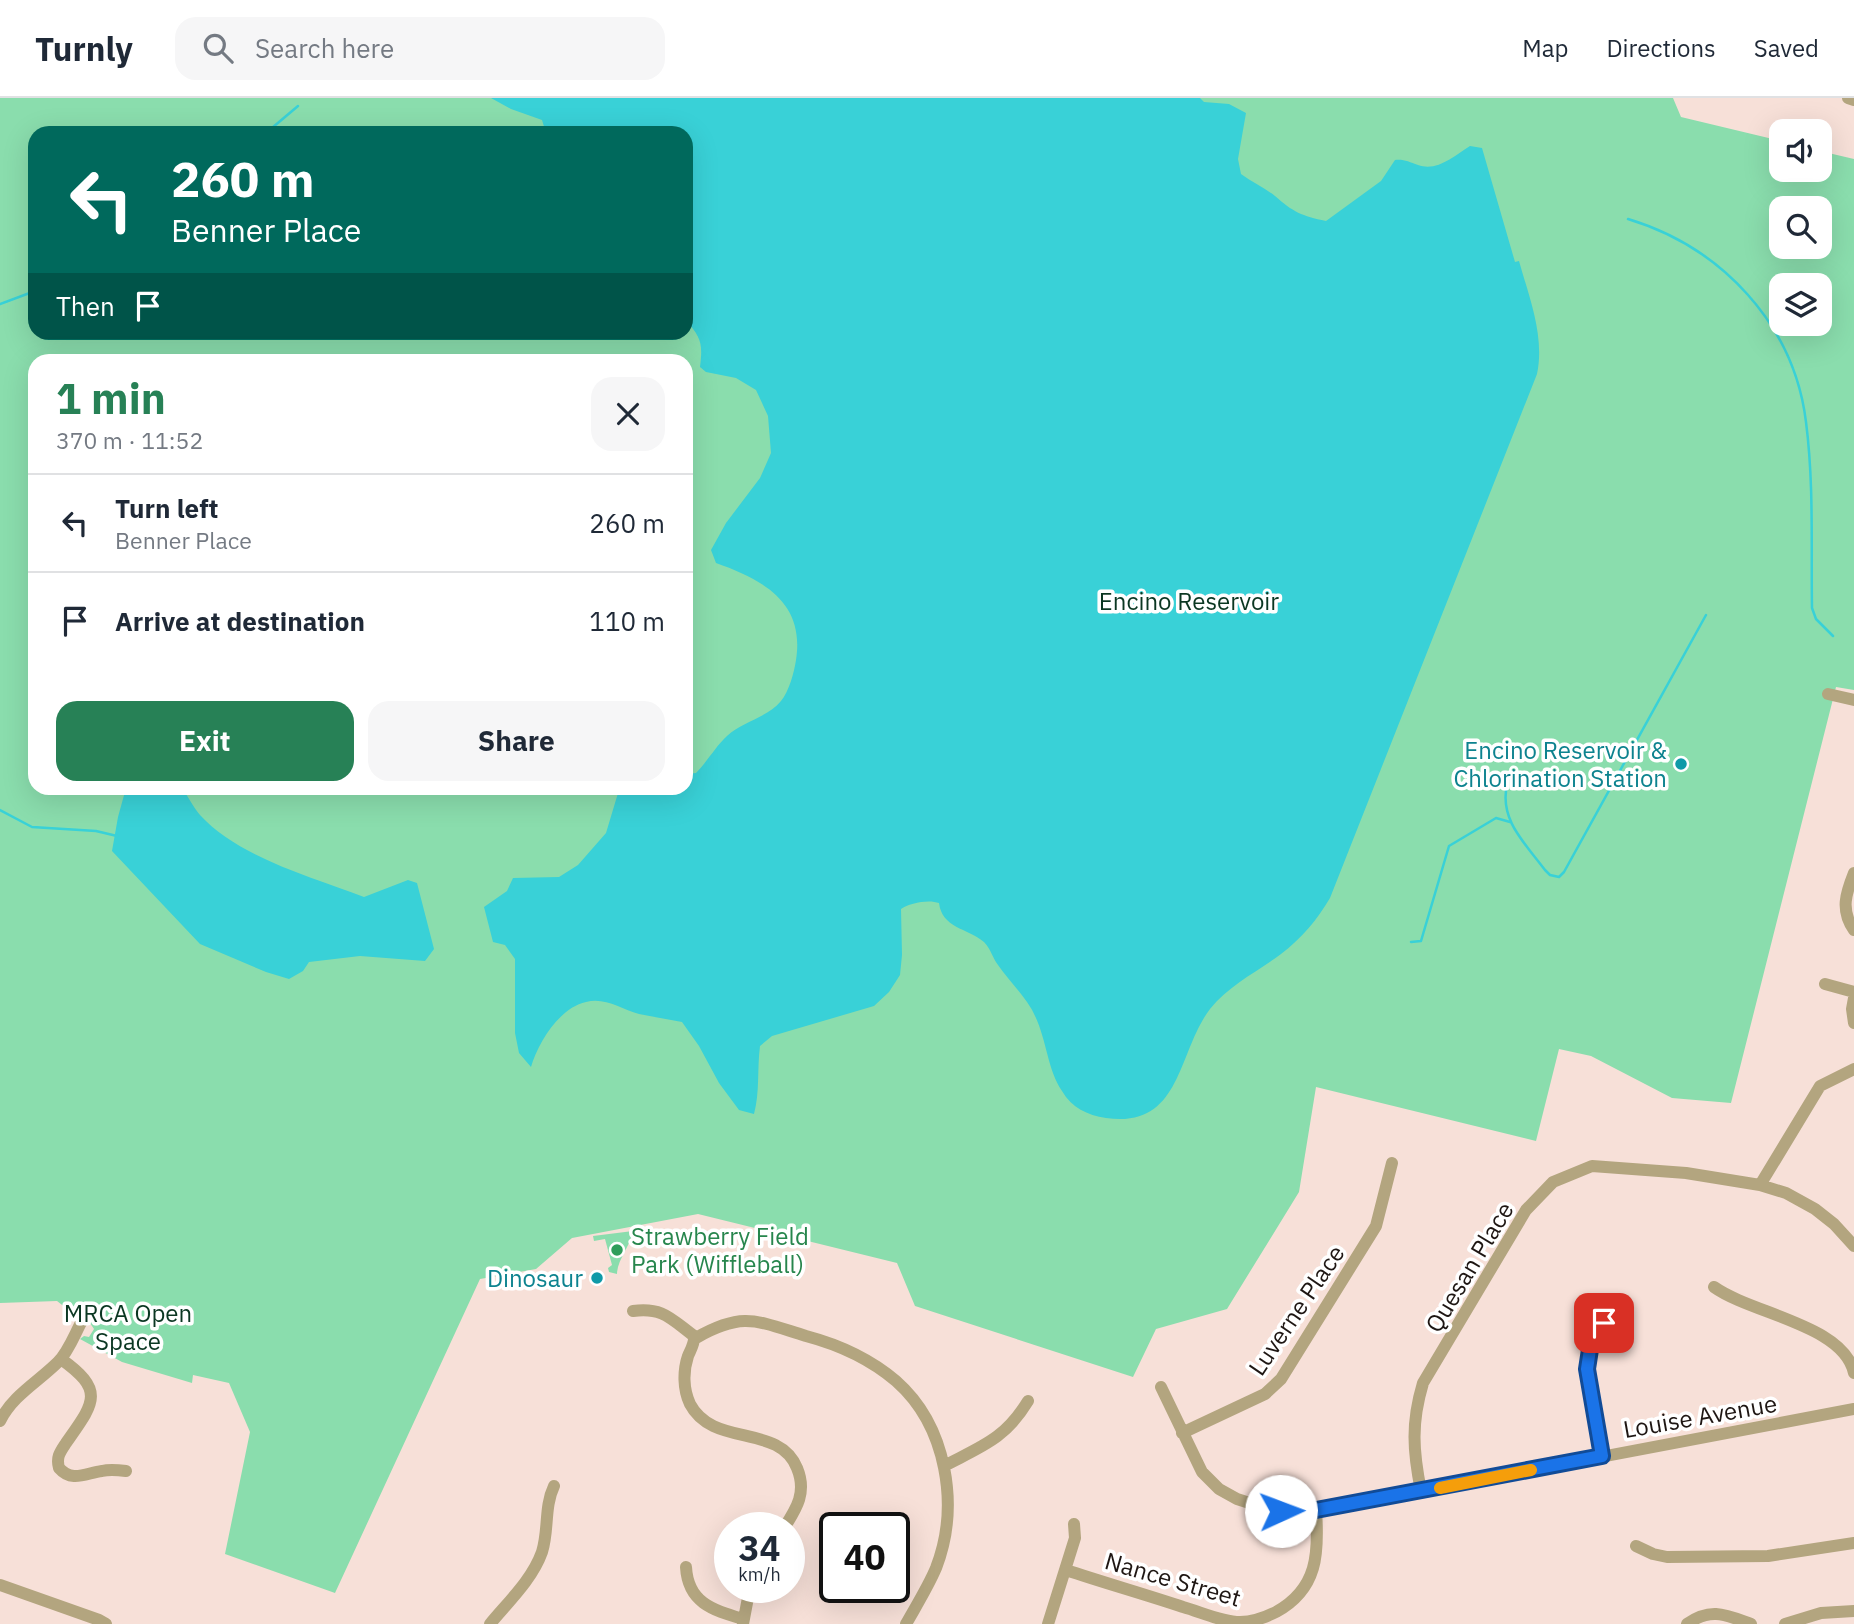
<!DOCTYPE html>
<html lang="en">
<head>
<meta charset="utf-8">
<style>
	:root { --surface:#fff; --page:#f6f6f7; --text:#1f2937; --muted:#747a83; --line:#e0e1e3; --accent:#278156 }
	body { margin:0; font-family:"IBM Plex Sans",sans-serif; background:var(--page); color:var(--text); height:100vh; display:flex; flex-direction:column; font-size:26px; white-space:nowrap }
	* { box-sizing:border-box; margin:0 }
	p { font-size:23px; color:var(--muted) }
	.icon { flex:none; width:38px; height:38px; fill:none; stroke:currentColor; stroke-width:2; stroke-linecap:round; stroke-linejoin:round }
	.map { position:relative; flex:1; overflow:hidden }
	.side { position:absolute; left:28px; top:256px; width:665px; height:441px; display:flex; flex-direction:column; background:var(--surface); border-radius:21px; box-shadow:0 7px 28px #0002 }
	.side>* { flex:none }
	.hud { position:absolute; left:28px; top:28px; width:665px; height:214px; border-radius:21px; box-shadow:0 7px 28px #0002; background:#00695c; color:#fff; overflow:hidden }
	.fabs { position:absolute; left:1769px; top:21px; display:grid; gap:14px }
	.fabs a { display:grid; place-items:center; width:63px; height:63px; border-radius:14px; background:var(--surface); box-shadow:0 7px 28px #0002; font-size:35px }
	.speed { position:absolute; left:714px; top:1414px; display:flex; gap:14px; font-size:35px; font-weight:700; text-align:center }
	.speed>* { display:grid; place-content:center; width:91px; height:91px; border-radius:50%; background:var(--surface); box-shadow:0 7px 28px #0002; line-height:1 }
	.speed small { font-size:18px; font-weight:400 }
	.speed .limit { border:4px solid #111; border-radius:10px; background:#fff; color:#111 }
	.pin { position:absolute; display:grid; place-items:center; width:60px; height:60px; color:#fff; margin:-30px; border-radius:14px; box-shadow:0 4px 10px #0006 }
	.me { position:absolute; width:77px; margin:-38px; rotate:88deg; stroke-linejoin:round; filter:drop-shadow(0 0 5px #0008) }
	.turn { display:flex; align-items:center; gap:24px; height:147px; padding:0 28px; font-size:32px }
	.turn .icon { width:91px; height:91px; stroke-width:2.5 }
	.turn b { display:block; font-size:49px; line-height:60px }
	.then { display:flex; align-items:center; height:66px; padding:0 28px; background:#0003; gap:14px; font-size:26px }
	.round { display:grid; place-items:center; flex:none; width:74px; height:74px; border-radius:21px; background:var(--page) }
	.overview { display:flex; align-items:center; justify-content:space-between; height:119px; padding:0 28px }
	h1 { font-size:42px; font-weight:800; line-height:52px; color:var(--accent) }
	.cta { display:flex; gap:14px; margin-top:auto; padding:14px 28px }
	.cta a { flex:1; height:80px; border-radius:21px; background:var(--accent); color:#fff; font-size:28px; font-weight:800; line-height:80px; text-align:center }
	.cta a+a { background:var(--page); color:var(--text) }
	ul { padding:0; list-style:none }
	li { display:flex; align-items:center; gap:21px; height:98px; padding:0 28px; border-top:2px solid var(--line) }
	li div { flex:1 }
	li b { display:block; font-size:26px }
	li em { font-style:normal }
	header { display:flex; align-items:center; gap:42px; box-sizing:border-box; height:98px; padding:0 35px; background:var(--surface); border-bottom:2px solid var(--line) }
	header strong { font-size:33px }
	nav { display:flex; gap:38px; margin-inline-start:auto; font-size:24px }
	.search { width:490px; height:63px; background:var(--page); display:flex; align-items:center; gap:18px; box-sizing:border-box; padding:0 24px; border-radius:21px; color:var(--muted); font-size:26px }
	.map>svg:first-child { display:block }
</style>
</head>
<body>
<header>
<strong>Turnly</strong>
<div class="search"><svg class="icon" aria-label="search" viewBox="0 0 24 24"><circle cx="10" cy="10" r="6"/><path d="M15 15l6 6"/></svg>Search here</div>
<nav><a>Map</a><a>Directions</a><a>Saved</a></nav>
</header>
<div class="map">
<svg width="1854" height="1526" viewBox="0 0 1854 1526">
	<rect width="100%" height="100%" fill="#f7e0d8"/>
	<!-- green -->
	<path fill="#8addad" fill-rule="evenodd" d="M 0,0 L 1673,0 L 1681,19 L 1781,43 L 1782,72 L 1820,72 L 1820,53 L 1854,61 L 1854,592 L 1836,589 L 1731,1005 L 1672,1000 L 1591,958 L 1559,951 L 1536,1043 L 1316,989 L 1299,1094 L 1227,1211 L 1156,1231 L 1133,1279 L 915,1208 L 897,1165 L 698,1116 L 572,1140 L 536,1171 L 480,1181 L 335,1495 L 225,1456 L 250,1334 L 229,1285 L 193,1277 L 192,1285 L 122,1264 L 80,1241 L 84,1238 L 89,1239 L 94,1231 L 90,1225 L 91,1221 L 77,1213 L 75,1217 L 57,1203 L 0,1205 ZM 35,35 L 686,35 L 686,234 L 35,234 ZM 1782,110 L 1820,110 L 1820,149 L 1782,149 ZM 1782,187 L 1820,187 L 1820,226 L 1782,226 ZM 35,262 L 686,262 L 686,690 L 35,690 Z
		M 633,1133 C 631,1147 617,1162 617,1176 L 609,1174 L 608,1170 L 612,1167 L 605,1141 L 594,1143 L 593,1138 Z"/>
	<!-- water -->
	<path fill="#39d1d7" d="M 491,0 L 1200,0 L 1204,4 L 1229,6 L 1246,15 L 1238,61 L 1241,76 C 1252,84 1265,90 1275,98 C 1293,114 1302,118 1326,123 L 1381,83 L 1395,62 C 1404,61 1409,64 1418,67 C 1437,74 1454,58 1470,48 L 1482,50 L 1515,164 L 1519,163 C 1529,199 1545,238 1537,276 L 1330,800 C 1317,822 1302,840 1281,856 C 1257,874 1229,887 1210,911 C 1177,954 1182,1031 1106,1020 C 1087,1017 1072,1010 1062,993 C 1045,968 1047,932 1027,904 C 1018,891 1007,880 998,867 C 992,859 991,851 984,844 C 967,830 942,830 939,805 C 929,801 909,805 901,811 L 902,857 L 900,877 L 889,894 L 874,908 L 772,938 L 760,948 C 757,971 760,994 754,1016 L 739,1012 L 719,985 L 699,948 L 682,924 C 668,921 653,919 639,916 C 621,911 605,899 586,904 C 559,910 538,945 531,969 L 519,955 L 515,935 L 515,861 L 505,847 L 493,844 L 484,809 L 507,793 L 513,780 L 559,779 L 578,767 L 606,735 L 618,695 L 624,690 L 686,690 L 686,676 L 696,675 C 707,664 716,648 727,638 C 743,623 767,620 781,603 C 789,593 794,575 796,562 C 805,505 764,482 716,465 L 711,452 L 726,425 L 760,380 L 771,355 L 768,318 L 756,292 L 736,280 L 706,274 L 700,269 C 703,245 701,240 686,222 L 686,35 L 546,35 L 542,22 L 511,11 Z
		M 126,690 L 182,690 C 188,698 193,709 200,717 C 238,759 312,779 364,799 L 408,782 L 417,785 L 434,851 L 425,863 L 360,858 L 309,864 L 303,873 L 289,881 L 266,874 L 200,846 L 112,753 L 118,719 Z"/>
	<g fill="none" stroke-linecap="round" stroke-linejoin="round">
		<!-- stream -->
		<path stroke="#39d1d7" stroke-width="2.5" d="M 266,35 L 298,8
			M 1628,121 C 1721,149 1794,226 1806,324 C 1814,386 1811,449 1812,510 L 1816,521 L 1833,538
			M 0,206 L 35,193
			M 1507,687 C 1499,722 1525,745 1545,772 L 1550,777 L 1559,779 L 1564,774 L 1706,517
			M 0,712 L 32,729 L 96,733 L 117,738
			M 1411,844 L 1421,843 L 1449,748 L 1496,720 L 1510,724"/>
		<!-- minor -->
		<path stroke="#b3a57f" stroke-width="12" d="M 1848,0 L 1854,2
			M 1828,596 L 1854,602
			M 1854,775 C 1846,795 1840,812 1854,832
			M 1825,886 L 1854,894
			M 1854,900 L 1852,911 L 1854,925
			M 1760,1087 L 1820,988 L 1854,971
			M 1714,1189 C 1752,1216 1844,1227 1854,1275
			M 633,1213 C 663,1209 671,1221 694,1238 C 695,1245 691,1251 688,1258 C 683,1273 683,1291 690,1306 C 713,1350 779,1325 797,1370 C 807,1394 797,1410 784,1430
			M 696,1240 C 743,1213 757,1223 806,1238 C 840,1247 869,1260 896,1283 C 947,1328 960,1408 936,1470 C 928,1489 916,1508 906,1526
			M 61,1261 C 106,1293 94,1305 66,1345 C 60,1354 56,1359 59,1370 C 72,1385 86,1375 102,1373 C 110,1371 118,1372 126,1373
			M 1161,1289 L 1202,1374 L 1219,1391 L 1237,1401 L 1265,1410 L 1299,1414 L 1421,1393 L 1854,1311
			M 0,1323 C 13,1297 38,1284 58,1264 C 69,1253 75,1235 83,1221
			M 1182,1335 L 1265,1296 L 1281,1281 L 1376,1128 L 1392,1065
			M 1602,1358 L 1587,1271 L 1591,1245 L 1604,1225
			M 944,1368 C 982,1348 1005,1341 1028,1303
			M 1421,1393 C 1413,1353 1411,1325 1423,1285 L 1526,1112 L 1553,1084 L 1592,1068 L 1686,1075 L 1760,1087 L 1786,1095 L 1815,1111 L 1834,1126 L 1854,1148
			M 1636,1448 L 1653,1456 L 1667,1459 L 1768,1458 L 1854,1445
			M 686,1469 C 688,1505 713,1512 743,1521
			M 1066,1472 C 1105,1485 1144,1496 1183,1509 C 1201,1514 1222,1524 1240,1524 C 1253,1524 1264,1520 1276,1514 C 1318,1491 1319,1455 1316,1412
			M 0,1487 L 99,1522 L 106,1526
			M 490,1526 C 508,1504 532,1482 542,1454 C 549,1432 544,1409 554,1388
			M 743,1526 L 750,1489
			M 1048,1526 L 1075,1440 L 1074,1426
			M 1687,1526 C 1711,1509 1726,1517 1751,1526
			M 1785,1526 L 1821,1515 L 1854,1513"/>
	</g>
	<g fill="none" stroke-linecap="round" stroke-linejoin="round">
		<defs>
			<path id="route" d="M 1281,1413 L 1316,1412 L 1602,1358 L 1587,1271 L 1591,1245 L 1604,1225"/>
		</defs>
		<!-- route casing -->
		<use href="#route" stroke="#114b97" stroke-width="18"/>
		<!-- route -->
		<use href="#route" stroke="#1a73e8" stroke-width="12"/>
		<!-- slow -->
		<path stroke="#f59e0b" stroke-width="12" d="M 1440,1390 L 1531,1372"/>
	</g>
	<!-- markers -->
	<g fill="#0f9aa8" stroke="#fff" stroke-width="2.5">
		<circle cx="1681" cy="666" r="7"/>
		<circle cx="597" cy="1180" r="7"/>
	</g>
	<circle fill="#2e9e5b" stroke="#fff" stroke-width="2.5" cx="617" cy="1152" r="7"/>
	<g text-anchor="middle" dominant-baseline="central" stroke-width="7" stroke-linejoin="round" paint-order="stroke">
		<!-- park labels -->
		<g font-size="24" fill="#0b3722" stroke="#fff">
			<text x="1189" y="503">Encino Reservoir</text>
			<text x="128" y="1215">MRCA Open<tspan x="128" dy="28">Space</tspan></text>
		</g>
		<!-- culture labels -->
		<g font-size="24" fill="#0d838f" stroke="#fff" text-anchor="end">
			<text x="1667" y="652">Encino Reservoir &amp;<tspan x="1667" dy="28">Chlorination Station</tspan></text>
			<text x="583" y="1180">Dinosaur</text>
		</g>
		<!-- leisure labels -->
		<g font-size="24" fill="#27864d" stroke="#fff" text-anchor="start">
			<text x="631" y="1138">Strawberry Field<tspan x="631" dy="28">Park (Wiffleball)</tspan></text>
		</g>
		<!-- street labels -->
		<g font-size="24" fill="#1e1613" stroke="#fff">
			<text transform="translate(1469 1169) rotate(-59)">Quesan Place</text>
			<text transform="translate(1296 1212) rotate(-56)">Luverne Place</text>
			<text transform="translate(1700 1318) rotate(-10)">Louise Avenue</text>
			<text transform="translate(1173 1481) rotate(16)">Nance Street</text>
		</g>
	</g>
</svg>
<div class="fabs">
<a><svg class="icon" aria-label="sound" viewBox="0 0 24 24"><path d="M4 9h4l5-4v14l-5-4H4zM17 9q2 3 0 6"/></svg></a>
<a><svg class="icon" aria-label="search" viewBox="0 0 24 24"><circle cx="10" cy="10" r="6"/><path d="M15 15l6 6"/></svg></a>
<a><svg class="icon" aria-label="layers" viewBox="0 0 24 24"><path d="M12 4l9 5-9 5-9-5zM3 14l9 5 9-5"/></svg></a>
</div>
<div class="speed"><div>34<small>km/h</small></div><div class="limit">40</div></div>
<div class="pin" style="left:1604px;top:1225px;background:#d93025"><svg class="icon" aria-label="arrive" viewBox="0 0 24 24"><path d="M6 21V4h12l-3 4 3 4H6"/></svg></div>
<svg class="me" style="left:1281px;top:1413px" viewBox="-20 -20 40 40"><circle r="19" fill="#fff"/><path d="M0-13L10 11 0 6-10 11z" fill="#1a73e8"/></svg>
<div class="hud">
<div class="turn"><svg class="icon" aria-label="left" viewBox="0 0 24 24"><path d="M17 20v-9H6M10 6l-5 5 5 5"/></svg><div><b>260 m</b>Benner Place</div></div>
<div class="then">Then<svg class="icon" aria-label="arrive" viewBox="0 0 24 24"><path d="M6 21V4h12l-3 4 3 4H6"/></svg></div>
</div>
<section class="side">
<div class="overview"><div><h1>1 min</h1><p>370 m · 11:52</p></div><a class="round"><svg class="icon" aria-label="close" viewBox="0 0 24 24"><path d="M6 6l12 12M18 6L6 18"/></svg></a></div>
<ul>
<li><svg class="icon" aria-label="left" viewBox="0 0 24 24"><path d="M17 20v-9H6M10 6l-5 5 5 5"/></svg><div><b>Turn left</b><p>Benner Place</p></div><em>260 m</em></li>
<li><svg class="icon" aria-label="arrive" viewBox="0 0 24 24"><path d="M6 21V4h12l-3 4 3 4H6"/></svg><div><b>Arrive at destination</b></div><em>110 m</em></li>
</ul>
<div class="cta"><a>Exit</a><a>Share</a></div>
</section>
</div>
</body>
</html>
